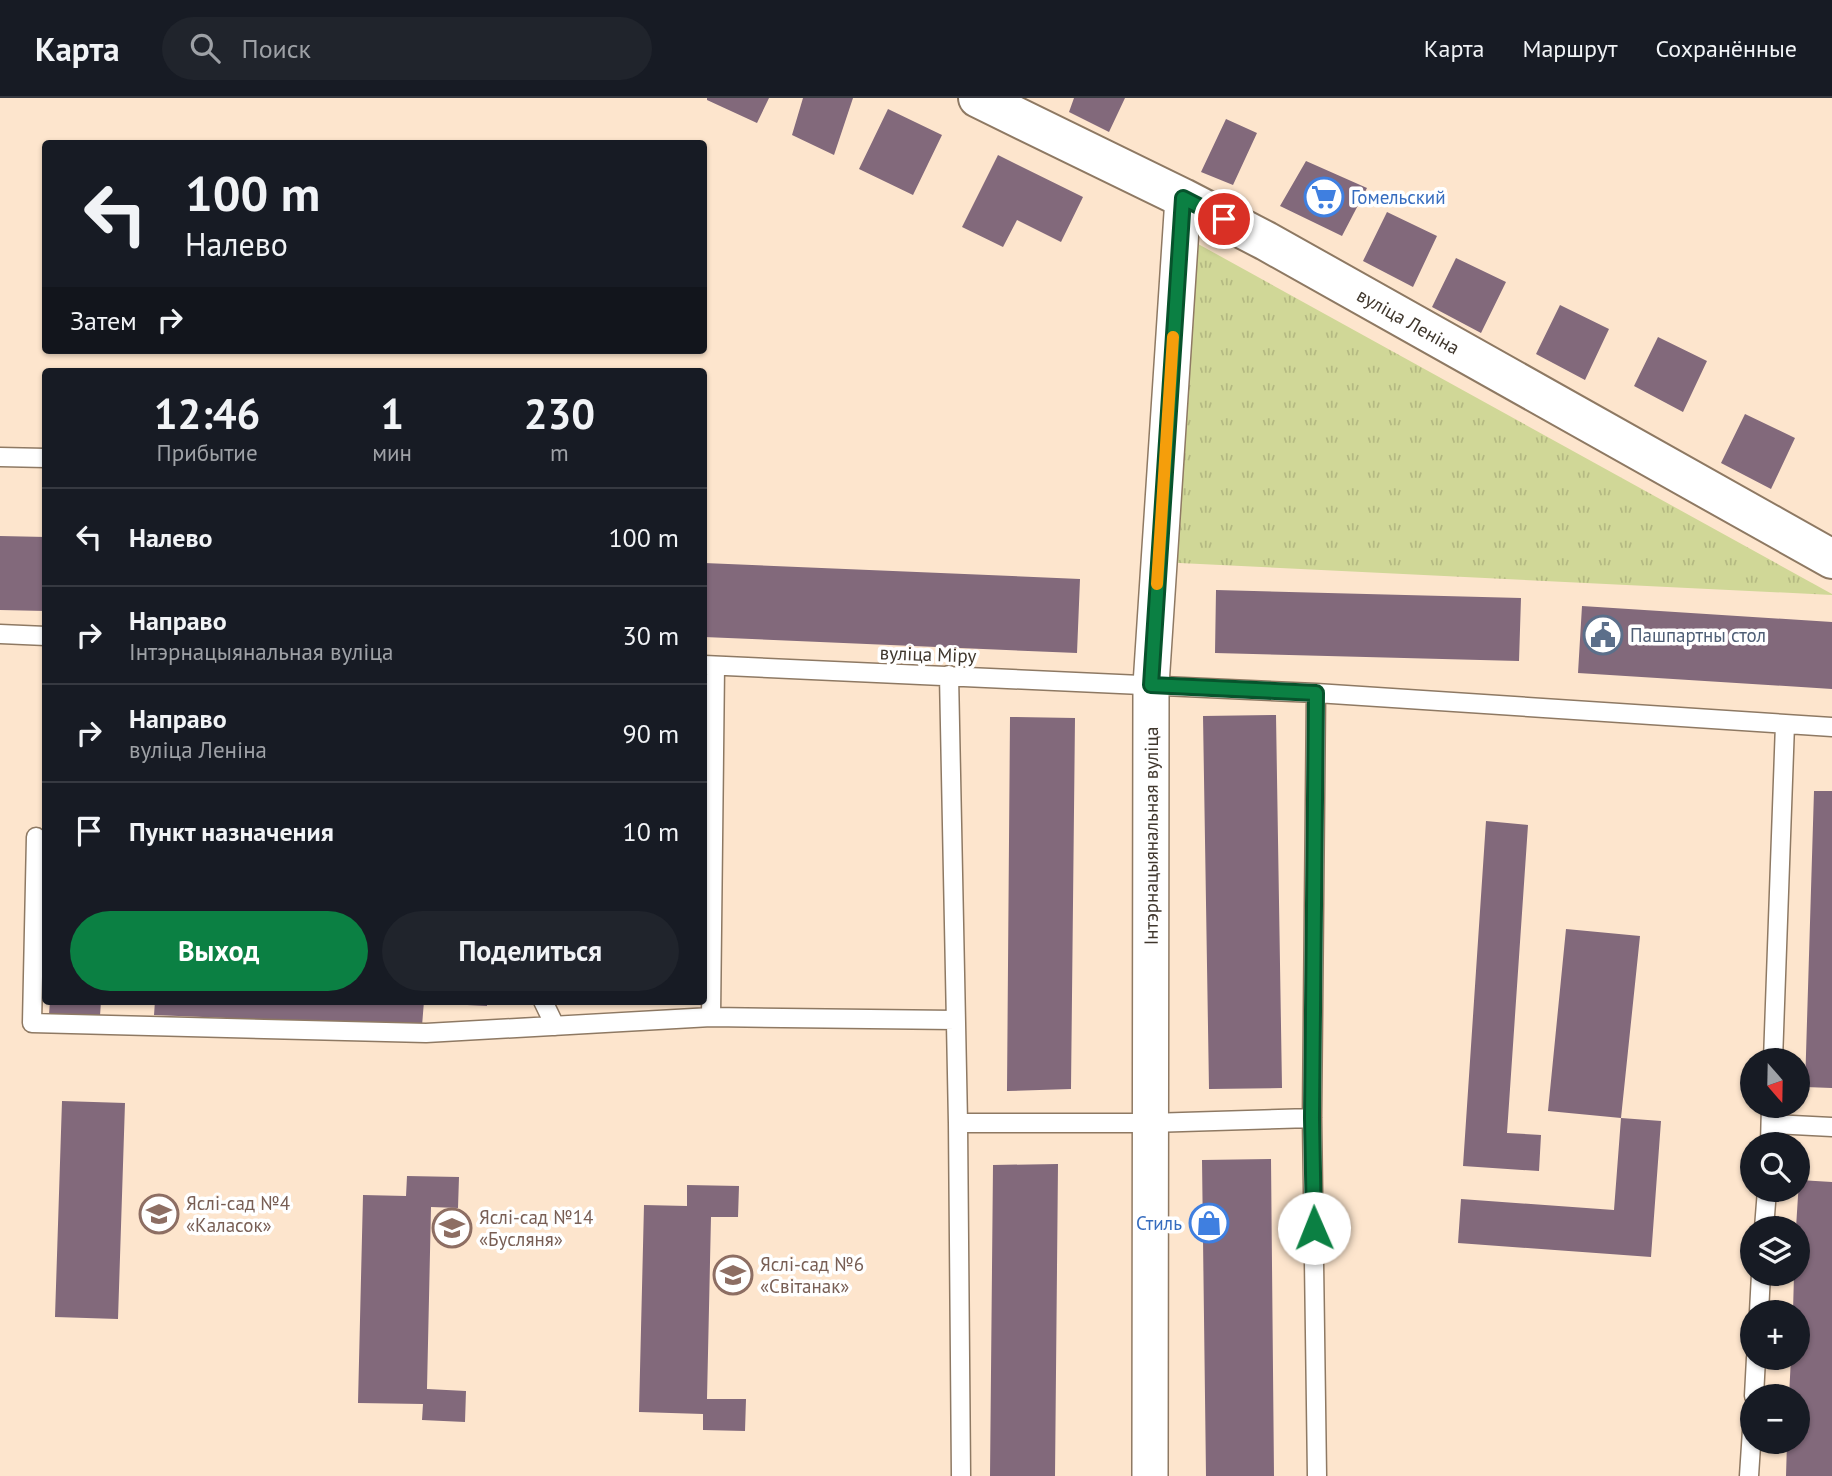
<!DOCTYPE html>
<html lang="ru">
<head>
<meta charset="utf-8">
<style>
	:root { --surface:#171b24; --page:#20242c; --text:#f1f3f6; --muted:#9ea1a6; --line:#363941; --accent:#0b8043 }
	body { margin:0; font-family:"PT Sans",sans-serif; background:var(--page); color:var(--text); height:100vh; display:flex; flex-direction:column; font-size:26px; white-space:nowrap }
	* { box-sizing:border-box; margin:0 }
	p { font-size:23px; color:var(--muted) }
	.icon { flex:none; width:38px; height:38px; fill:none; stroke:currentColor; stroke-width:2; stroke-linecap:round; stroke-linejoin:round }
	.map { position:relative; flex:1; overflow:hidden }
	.panel { position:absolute; left:42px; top:270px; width:665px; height:637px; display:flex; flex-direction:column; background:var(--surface); border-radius:7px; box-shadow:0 2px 5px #0004 }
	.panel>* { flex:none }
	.guide { position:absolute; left:42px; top:42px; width:665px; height:214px; border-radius:7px; box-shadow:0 2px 5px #0004; background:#171b24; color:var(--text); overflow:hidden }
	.needle { width:46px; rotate:160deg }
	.controls { position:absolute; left:1740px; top:950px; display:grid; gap:14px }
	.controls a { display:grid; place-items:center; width:70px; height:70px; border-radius:50%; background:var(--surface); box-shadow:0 2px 5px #0004; font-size:35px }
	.pin { position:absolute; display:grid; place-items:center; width:60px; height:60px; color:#fff; margin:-30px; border:4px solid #fff; border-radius:50%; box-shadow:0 2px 7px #0007 }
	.me { position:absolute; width:77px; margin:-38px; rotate:359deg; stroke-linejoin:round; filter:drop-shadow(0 0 5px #0008) }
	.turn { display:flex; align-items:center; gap:24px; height:147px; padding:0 28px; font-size:32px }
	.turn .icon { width:91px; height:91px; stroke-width:2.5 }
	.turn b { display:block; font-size:49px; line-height:60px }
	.then { display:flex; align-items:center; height:66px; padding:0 28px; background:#0003; gap:14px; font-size:26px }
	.eta { display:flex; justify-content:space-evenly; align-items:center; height:119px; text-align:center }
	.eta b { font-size:42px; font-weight:700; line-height:49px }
	.action { display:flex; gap:14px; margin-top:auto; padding:14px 28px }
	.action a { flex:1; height:80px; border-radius:42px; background:var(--accent); color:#fff; font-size:28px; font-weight:700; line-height:80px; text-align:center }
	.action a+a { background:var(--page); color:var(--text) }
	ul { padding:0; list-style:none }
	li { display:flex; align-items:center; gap:21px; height:98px; padding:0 28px; border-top:2px solid var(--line) }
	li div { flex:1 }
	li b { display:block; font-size:26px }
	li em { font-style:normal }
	header { display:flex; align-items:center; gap:42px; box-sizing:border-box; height:98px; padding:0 35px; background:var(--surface); border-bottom:2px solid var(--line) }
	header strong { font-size:33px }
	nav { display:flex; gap:38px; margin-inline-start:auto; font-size:24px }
	.search { width:490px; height:63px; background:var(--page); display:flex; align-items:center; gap:18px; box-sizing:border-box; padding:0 24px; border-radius:38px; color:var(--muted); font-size:26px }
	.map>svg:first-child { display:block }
</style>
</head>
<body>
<header>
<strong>Карта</strong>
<div class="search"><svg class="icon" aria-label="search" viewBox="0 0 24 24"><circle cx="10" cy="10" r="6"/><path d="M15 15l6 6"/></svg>Поиск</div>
<nav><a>Карта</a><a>Маршрут</a><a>Сохранённые</a></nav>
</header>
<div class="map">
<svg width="1832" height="1378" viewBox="0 0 1832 1378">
	<defs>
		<pattern id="grass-tufts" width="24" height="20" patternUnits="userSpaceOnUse" patternTransform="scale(1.75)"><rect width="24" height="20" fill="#d0d797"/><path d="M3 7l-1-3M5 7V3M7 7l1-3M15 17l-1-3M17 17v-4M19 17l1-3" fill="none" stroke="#b4b982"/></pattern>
	</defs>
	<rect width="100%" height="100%" fill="#fde5cd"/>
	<!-- grass -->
	<path fill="url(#grass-tufts)" d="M 1180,136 L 1832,496 L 1832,497 L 1159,464 Z"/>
	<!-- building -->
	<path fill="#82697b" d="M 707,0 L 769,0 L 757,25 L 707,2 Z
		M 803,0 L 853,0 L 834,57 L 792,37 Z
		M 1074,0 L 1125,0 L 1109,34 L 1069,14 Z
		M 888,11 L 942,37 L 913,97 L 859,71 Z
		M 1226,21 L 1257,35 L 1233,87 L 1201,74 Z
		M 998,57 L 1083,99 L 1061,144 L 1017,122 L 1003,149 L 962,129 Z
		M 1306,63 L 1367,90 L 1342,138 L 1280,108 Z
		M 1387,114 L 1437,138 L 1413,189 L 1363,163 Z
		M 1456,160 L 1506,184 L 1481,235 L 1432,209 Z
		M 1560,207 L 1609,231 L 1585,282 L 1536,256 Z
		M 1658,239 L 1707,263 L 1683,314 L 1634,288 Z
		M 1745,316 L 1795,340 L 1771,391 L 1721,365 Z
		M 0,438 L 46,439 L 46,513 L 0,512 Z
		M 704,465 L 1080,481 L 1077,555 L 704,539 Z
		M 1216,492 L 1521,500 L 1519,563 L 1215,555 Z
		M 1582,508 L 1832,524 L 1832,591 L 1578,575 Z
		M 1276,617 L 1282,990 L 1209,991 L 1203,618 Z
		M 1010,619 L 1075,620 L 1071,991 L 1007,993 Z
		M 1814,693 L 1832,693 L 1832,990 L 1805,989 Z
		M 1486,723 L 1528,727 L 1507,1035 L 1541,1037 L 1539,1073 L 1463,1068 Z
		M 1566,831 L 1640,838 L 1621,1020 L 1548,1013 Z
		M 50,903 L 101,903 L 100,918 L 49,916 Z
		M 155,903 L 424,903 L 422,928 L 154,917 Z
		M 428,903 L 487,903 L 487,908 L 428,905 Z
		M 62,1003 L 125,1005 L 118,1221 L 55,1219 Z
		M 1621,1020 L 1661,1023 L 1651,1159 L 1458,1145 L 1461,1101 L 1614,1112 Z
		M 1271,1061 L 1274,1378 L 1206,1378 L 1202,1062 Z
		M 1058,1066 L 1055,1378 L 990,1378 L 993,1067 Z
		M 407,1078 L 459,1079 L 458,1110 L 431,1109 L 427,1291 L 466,1293 L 465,1324 L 422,1322 L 423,1306 L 358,1305 L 363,1097 L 406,1098 Z
		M 1799,1082 L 1832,1084 L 1832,1378 L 1786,1378 L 1787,1344 L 1797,1344 L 1797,1298 L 1789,1298 L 1791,1260 L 1797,1260 L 1797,1214 L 1793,1214 L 1794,1176 L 1797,1176 L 1796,1130 Z
		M 687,1087 L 739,1088 L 738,1119 L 711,1119 L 707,1301 L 746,1301 L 745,1333 L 703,1332 L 703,1316 L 639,1314 L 644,1107 L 687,1108 Z"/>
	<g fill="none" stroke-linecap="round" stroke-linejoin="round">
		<defs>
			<path id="lane" d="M 0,359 L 46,360
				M 0,536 L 46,538
				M 704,567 L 1316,595 L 1832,629
				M 949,577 L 958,1025 L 961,1378
				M 1316,595 L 1312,1020 L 1317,1378
				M 36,739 L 32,925 L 426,935 L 711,919 L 955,922
				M 543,903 L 555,928
				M 711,919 L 715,568
				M 1773,962 L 1785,626
				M 958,1025 L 1150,1025 L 1312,1020
				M 1771,1026 L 1832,1029
				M 1770,1046 L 1771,1008
				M 1764,1130 L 1767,1092
				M 1759,1214 L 1761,1176
				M 1754,1298 L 1756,1260
				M 1749,1378 L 1752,1332"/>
			<g id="street">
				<path id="s1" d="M 1150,1378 L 1151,587 L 1183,100"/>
			</g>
			<g id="secondary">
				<path id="s2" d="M 978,0 L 1183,100 L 1266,143 L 1832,461"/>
			</g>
		</defs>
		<!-- lane casing -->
		<use href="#lane" stroke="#8e7963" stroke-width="21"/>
		<!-- street casing -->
		<use href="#street" stroke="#8e7963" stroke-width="38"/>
		<!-- secondary casing -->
		<use href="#secondary" stroke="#8e7963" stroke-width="42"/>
		<!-- lane -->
		<use href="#lane" stroke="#fff" stroke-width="18"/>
		<!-- street -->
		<use href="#street" stroke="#fff" stroke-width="35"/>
		<!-- secondary -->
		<use href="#secondary" stroke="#fff" stroke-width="38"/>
	</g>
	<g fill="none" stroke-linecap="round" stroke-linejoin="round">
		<defs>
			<path id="route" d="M 1224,121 L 1183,100 L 1151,587 L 1316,595 L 1312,1020 L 1314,1130"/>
		</defs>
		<!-- route casing -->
		<use href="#route" stroke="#07532c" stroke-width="18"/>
		<!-- route -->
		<use href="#route" stroke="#0b8043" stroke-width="12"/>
		<!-- slow -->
		<path stroke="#f59e0b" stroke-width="12" d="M 1157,486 L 1173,239"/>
	</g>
	<!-- icons -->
	<defs>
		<symbol id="supermarket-ring" viewBox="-11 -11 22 22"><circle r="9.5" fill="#fff" stroke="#3f7fe0" stroke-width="1.5"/><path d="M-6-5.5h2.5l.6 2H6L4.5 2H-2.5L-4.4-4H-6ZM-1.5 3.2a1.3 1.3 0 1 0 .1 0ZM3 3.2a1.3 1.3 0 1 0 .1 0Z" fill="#3f7fe0"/></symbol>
		<symbol id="civic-ring" viewBox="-11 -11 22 22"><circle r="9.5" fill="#fff" stroke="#5c6f8a" stroke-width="1.5"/><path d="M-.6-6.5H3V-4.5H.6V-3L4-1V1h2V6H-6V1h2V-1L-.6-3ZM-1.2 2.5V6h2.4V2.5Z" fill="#5c6f8a"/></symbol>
		<symbol id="school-ring" viewBox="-11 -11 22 22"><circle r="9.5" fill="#fff" stroke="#8d6e63" stroke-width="1.5"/><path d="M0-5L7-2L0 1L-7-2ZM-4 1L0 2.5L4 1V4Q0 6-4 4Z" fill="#8d6e63"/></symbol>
		<symbol id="shop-ring" viewBox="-11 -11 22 22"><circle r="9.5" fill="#fff" stroke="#3f7fe0" stroke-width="1.5"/><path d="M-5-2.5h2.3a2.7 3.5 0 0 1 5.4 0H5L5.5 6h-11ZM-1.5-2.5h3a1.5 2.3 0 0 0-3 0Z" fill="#3f7fe0"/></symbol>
	</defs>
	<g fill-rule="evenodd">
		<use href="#supermarket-ring" x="1302" y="77" width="44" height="44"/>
		<use href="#civic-ring" x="1581" y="515" width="44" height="44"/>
		<use href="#school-ring" x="137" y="1094" width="44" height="44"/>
		<use href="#shop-ring" x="1187" y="1103" width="44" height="44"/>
		<use href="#school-ring" x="430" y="1108" width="44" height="44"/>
		<use href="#school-ring" x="711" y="1155" width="44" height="44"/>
	</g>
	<g text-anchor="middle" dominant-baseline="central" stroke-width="7" stroke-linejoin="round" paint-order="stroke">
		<!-- shop labels -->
		<g font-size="19" fill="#366cbe" stroke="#fff" text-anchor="start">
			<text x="1351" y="99">Гомельский</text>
			<text x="1182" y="1125" text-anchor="end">Стиль</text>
		</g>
		<!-- street labels -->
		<g font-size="19" fill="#3f362c" stroke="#fff">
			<text stroke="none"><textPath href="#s2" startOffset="485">вуліца Леніна</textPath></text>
			<text transform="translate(928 556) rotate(2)">вуліца Міру</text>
			<text stroke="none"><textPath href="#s1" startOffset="640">Інтэрнацыянальная вуліца</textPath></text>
		</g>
		<!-- service labels -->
		<g font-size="19" fill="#4e5e75" stroke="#fff" text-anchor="start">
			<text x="1630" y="537">Пашпартны стол</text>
		</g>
		<!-- education labels -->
		<g font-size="19" fill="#785e54" stroke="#fff" text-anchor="start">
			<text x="186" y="1105">Яслі-сад №4<tspan x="186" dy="22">«Каласок»</tspan></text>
			<text x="479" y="1119">Яслі-сад №14<tspan x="479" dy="22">«Бусляня»</tspan></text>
			<text x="760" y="1166">Яслі-сад №6<tspan x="760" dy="22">«Світанак»</tspan></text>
		</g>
	</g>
</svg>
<div class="controls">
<a><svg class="needle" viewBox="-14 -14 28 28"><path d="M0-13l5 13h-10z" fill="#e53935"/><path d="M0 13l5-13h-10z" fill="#9ea1a6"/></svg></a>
<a><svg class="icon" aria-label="search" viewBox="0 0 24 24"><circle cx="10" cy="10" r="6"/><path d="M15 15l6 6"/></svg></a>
<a><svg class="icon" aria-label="layers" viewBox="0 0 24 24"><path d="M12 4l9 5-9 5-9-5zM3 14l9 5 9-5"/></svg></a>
<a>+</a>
<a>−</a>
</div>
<div class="pin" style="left:1224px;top:121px;background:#d93025"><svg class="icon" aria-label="arrive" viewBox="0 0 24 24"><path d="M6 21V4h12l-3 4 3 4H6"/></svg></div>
<svg class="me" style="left:1314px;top:1130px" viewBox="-20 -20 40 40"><circle r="19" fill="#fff"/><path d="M0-13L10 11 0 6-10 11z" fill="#0b8043"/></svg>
<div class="guide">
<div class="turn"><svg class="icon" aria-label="left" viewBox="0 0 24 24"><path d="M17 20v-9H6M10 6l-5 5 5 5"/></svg><div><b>100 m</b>Налево</div></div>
<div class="then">Затем<svg class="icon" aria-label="right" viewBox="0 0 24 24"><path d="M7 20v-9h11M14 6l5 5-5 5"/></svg></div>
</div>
<section class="panel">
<div class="eta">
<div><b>12:46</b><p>Прибытие</p></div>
<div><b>1</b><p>мин</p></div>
<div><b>230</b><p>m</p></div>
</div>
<ul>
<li><svg class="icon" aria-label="left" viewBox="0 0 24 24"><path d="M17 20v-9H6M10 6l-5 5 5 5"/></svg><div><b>Налево</b></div><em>100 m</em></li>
<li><svg class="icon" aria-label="right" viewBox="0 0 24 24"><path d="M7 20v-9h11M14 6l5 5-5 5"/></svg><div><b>Направо</b><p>Інтэрнацыянальная вуліца</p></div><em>30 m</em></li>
<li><svg class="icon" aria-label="right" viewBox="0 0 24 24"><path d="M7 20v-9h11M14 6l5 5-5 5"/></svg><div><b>Направо</b><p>вуліца Леніна</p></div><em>90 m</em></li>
<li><svg class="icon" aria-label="arrive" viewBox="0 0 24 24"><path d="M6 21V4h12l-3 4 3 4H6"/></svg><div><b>Пункт назначения</b></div><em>10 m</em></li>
</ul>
<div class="action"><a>Выход</a><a>Поделиться</a></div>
</section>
</div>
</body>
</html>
